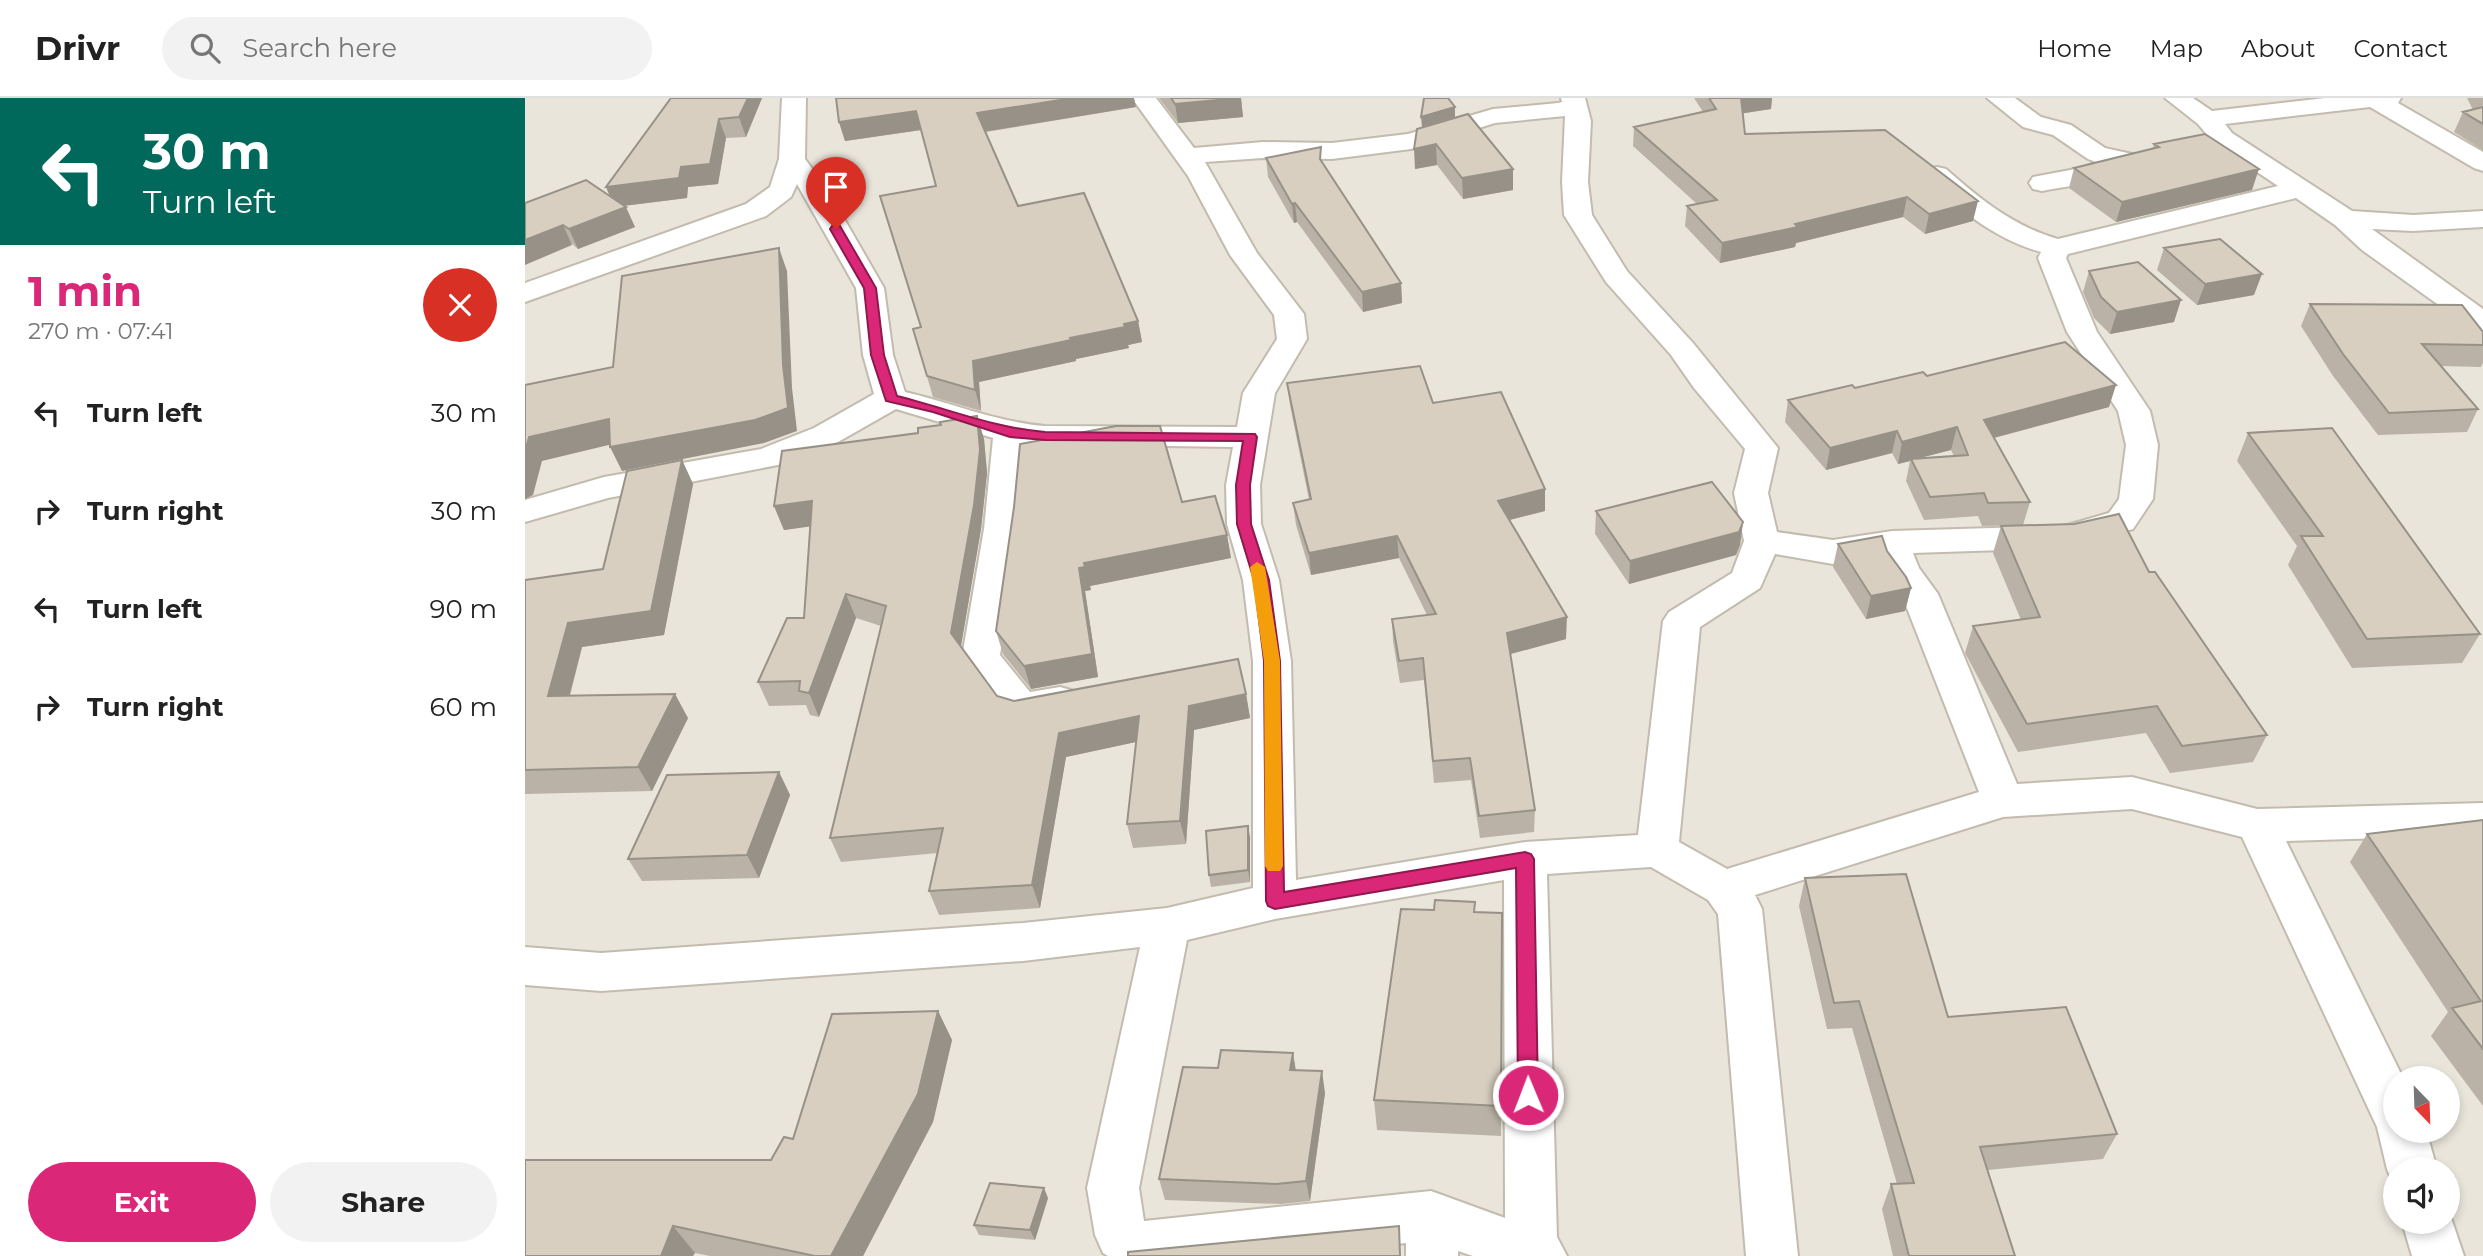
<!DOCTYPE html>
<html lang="en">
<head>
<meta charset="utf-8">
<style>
	:root { --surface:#fff; --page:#f2f2f2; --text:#222; --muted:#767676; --line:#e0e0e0; --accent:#db2777 }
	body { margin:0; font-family:Montserrat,sans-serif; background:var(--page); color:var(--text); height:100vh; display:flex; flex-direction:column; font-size:26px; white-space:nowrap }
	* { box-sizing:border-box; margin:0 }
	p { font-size:23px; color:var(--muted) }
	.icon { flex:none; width:38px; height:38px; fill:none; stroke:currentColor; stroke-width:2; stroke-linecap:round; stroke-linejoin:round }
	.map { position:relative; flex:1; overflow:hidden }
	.panel { display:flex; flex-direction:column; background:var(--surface); width:525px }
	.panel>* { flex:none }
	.banner { background:#00695c; color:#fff; overflow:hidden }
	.needle { width:46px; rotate:157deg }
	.fabs { position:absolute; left:1858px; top:968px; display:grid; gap:14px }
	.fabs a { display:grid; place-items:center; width:77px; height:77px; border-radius:50%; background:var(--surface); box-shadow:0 4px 10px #0003; font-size:35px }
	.pin { position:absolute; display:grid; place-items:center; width:60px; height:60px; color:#fff; margin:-72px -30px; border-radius:50% 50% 50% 0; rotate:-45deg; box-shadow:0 0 7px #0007 }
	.pin .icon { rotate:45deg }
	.me { position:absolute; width:77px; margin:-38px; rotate:359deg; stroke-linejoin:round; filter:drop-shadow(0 0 5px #0008) }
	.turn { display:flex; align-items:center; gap:24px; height:147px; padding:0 28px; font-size:32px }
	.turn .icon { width:91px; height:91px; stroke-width:2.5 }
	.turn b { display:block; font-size:49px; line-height:60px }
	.round { display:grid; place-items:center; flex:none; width:74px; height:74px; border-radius:37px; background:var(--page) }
	.overview { display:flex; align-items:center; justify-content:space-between; height:119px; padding:0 28px }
	h1 { font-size:42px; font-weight:700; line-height:52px; color:var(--accent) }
	.primary-button { display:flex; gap:14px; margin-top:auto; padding:14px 28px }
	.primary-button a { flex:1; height:80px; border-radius:42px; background:var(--accent); color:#fff; font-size:28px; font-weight:700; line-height:80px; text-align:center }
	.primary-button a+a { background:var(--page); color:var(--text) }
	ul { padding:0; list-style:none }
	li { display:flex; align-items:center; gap:21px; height:98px; padding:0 28px }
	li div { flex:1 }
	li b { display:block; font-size:26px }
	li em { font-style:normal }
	header { display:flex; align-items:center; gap:42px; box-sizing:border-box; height:98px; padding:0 35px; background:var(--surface); border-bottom:2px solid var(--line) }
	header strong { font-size:33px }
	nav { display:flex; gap:38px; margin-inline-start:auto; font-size:24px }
	.search { width:490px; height:63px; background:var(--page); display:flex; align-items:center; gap:18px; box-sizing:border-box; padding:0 24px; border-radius:38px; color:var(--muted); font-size:26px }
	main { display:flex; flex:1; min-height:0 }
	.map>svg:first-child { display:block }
</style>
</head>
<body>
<header>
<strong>Drivr</strong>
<div class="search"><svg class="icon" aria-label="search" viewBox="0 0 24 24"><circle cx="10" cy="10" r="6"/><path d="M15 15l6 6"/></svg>Search here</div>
<nav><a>Home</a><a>Map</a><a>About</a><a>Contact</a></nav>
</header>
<main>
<section class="panel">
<div class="banner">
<div class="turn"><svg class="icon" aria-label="left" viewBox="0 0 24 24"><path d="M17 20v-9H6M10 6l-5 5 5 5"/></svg><div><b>30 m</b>Turn left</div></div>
</div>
<div class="overview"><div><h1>1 min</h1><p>270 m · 07:41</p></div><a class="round" style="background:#d93025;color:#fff"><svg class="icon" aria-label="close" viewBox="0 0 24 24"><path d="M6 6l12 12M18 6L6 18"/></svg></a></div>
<ul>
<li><svg class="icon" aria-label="left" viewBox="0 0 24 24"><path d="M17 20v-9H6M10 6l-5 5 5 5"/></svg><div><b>Turn left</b></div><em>30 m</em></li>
<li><svg class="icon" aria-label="right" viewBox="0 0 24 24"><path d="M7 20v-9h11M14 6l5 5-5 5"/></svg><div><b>Turn right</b></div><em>30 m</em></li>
<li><svg class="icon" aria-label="left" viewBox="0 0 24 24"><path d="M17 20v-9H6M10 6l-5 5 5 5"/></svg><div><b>Turn left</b></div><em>90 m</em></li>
<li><svg class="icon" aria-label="right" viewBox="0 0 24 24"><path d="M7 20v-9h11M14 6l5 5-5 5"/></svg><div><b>Turn right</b></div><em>60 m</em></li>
</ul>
<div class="primary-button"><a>Exit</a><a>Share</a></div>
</section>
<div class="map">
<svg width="1958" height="1158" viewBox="0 0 1958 1158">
	<rect width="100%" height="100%" fill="#f6f3ec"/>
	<!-- residential -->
	<path fill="#eae5da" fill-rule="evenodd" d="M 0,0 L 1958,0 L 1958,1158 L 0,1158 ZM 1871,980 L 1923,980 L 1923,1032 L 1871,1032 ZM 1871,1071 L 1923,1071 L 1923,1124 L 1871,1124 Z"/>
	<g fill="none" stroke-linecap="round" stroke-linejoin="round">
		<defs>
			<path id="minor" d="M 257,0 L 281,0 L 280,61 L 302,91 L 359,190 L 368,257 L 380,294 C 427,305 472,324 520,328 L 712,329 L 718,295 L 752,241 L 749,217 L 705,157 L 663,78 L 607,0 L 631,0 L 669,50 L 738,44 L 807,45 L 883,36 L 968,11 L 1033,5 L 1037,4 L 1036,0 L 1060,0 L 1066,23 L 1063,84 L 1067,117 L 1102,173 L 1168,245 L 1253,350 L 1243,395 L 1252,434 L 1308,442 L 1367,433 L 1539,428 L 1584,415 L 1594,401 L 1601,347 L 1593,313 L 1542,234 L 1513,160 L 1516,154 C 1470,141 1438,114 1403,83 L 1399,77 L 1403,71 L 1412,69 L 1421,71 C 1456,102 1488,128 1533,141 L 1753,88 L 1689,45 L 1673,26 L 1640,0 L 1668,0 L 1687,13 L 1800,0 L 1876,0 L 1873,5 L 1958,54 L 1958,73 L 1949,70 L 1845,9 L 1700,26 L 1707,35 L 1827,113 L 1888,117 L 1958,113 L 1958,129 L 1888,133 L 1847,131 L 1958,211 L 1958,234 L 1947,231 L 1837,152 L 1810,127 L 1771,100 L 1543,156 L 1541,160 L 1572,234 L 1625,313 L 1633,347 L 1628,401 L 1608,431 L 1540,450 L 1388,455 L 1394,470 L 1413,496 L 1492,686 L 1607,679 L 1732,711 L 1958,705 L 1958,737 L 1761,743 L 1878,980 L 1871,980 L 1871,1032 L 1901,1032 L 1912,1071 L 1871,1071 L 1869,1088 L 1862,1071 L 1852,1029 L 1717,739 L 1607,711 L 1478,719 L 1230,797 L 1237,811 L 1273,1158 L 1221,1158 L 1193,816 L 1183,802 L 1126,769 L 1022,776 L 1032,1139 L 1042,1158 L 948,1158 L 933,1153 L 933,1158 L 881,1158 L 881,1145 L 769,1158 L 583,1158 L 578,1155 L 570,1137 L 562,1090 L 615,849 L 498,863 L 76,893 L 0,887 L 0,849 L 76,855 L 498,825 L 642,810 L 728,790 L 728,563 L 718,482 L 702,426 L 701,387 L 708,349 L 500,346 L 493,431 L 475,557 L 505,594 L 535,589 L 549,593 L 555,603 L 549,613 L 496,624 L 482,620 L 437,559 L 459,431 L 468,340 L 371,311 L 313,344 L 288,353 L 284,361 L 83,400 L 0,424 L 0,402 L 79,379 L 236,351 L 289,330 L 349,296 L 338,257 L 331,190 L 272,86 L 266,99 L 241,118 L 0,204 L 0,185 L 221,106 L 245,89 L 254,61 ZM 1040,18 L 1037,84 L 1039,117 L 1081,184 L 1146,257 L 1169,290 L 1220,351 L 1209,395 L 1219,443 L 1207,475 L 1144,514 L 1138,523 L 1113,737 L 1000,744 L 771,782 L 766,563 L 754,482 L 736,426 L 735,387 L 750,295 L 782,241 L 779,216 L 732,155 L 680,64 L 738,60 L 807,61 L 886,51 L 970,25 ZM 1250,456 L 1308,466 L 1354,458 L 1359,474 L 1378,500 L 1454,694 L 1202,771 L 1154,744 L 1175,529 L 1235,490 ZM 979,782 L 980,1120 L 906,1093 L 619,1123 L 614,1090 L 662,842 L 750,821 Z
				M 1462,0 L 1490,0 L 1516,19 L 1546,27 L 1580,50 L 1607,56 L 1611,61 C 1596,83 1542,88 1517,93 L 1508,91 L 1504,85 L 1508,79 L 1561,69 L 1571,64 L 1563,61 L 1528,37 L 1498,29 Z
				M 1923,1111 L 1939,1158 L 1887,1158 L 1877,1124 L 1923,1124 Z"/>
		</defs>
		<!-- minor casing -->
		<use href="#minor" stroke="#c2bbae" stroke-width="4"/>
		<!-- minor -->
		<use href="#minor" fill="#fff" fill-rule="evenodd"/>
	</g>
	<!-- wall -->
	<path fill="#bab2a6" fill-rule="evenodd" d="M 146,0 L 237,0 L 221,39 L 201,40 L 193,86 L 163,89 L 162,100 L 99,108 L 110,129 L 53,151 L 0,105 L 85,98 Z
		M 634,0 L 716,0 L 718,19 L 653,25 Z
		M 1169,0 L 1247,0 L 1246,11 L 1218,15 L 1220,36 L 1448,123 L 1400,136 L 1378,119 L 1271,145 L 1270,149 L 1195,165 L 1160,128 L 1162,108 L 1172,106 L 1108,48 L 1109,29 L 1178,14 Z
		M 1942,0 L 1958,0 L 1958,52 L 1929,34 L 1938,14 L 1948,12 Z
		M 611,9 L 461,34 L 493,108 L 613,223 L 617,244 L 603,247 L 604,250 L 551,261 L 551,263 L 454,284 L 456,313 L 408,299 L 388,231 L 396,229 L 411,88 L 396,32 L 320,43 L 314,24 Z
		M 892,31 L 988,92 L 938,101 L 912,67 L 890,71 Z
		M 1629,46 L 1727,92 L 1591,124 L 1544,90 L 1549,70 L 1628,50 Z
		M 741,60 L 797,65 L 876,185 L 877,205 L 838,214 L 772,124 L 769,125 L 743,79 Z
		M 1639,150 L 1729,197 L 1672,207 L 1632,172 Z
		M 1564,173 L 1649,224 L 1585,236 L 1569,220 L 1558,194 Z
		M 1785,206 L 1958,234 L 1958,265 L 1956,269 L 1916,268 L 1953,311 L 1942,334 L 1853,337 L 1808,278 L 1776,228 Z
		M 1402,278 L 1584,309 L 1469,340 L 1505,404 L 1498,427 L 1457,428 L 1453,418 L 1399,422 L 1381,383 L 1385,363 L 1373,366 L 1367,355 L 1301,372 L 1260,324 L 1263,302 ZM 1426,352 L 1429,358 L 1394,360 Z
		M 762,285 L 908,305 L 1020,391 L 1020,413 L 984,422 L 1041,541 L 985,556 L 1010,712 L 1009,734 L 955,740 L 946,682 L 909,685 L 899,582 L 875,585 L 868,543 L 867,521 L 902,517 L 874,460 L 786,477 L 771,427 L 768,405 L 784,402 L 765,307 Z
		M 452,318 L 459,341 L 462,375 L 456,431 L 436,548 L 472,598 L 489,603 L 721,596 L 725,620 L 669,632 L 661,746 L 608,750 L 602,726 L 611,644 L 541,659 L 515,810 L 414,817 L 404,793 L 413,755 L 316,764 L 305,740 L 356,528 L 331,520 L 294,619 L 285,617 L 281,607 L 244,608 L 233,584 L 279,520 L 285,428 L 259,432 L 249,408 L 393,335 L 416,327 Z
		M 1723,335 L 1955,536 L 1937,565 L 1827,570 L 1763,467 L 1772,448 L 1712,363 Z
		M 157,362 L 168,386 L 139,537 L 57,549 L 45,598 L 163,620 L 127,693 L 0,696 L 0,482 L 78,471 Z
		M 657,404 L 702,437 L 706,460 L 565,488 L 566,492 L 560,493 L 573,579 L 506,591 L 478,556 L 471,533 Z
		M 1071,413 L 1218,424 L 1215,447 L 1211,457 L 1104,486 L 1070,436 Z
		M 1476,428 L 1624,474 L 1742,637 L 1728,664 L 1645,675 L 1621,635 L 1493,654 L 1440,555 L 1448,528 L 1496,522 L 1468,455 Z
		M 1313,446 L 1362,453 L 1386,490 L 1380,513 L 1341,521 L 1308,469 Z
		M 254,674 L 265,697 L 234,780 L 117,783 L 103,761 Z
		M 1958,722 L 1958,1008 L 1906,938 L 1923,914 L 1825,764 L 1842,736 Z
		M 725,739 L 725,784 L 686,789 L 684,777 Z
		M 1280,780 L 1423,919 L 1592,1036 L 1578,1061 L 1463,1072 L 1490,1158 L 1368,1158 L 1357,1111 L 1366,1086 L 1372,1086 L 1327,930 L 1302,931 L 1274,808 Z
		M 951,814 L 977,815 L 976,1038 L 852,1032 L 849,1002 Z
		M 413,913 L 427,942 L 408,1024 L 338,1158 L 185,1158 L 170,1155 L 0,1158 L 246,1062 Z
		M 768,955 L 771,972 L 800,995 L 785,1103 L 756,1106 L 640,1102 L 634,1081 L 693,970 Z
		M 523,1100 L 510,1142 L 454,1137 L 449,1127 Z"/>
	<!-- shaded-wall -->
	<path fill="#979187" d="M 223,0 L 237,0 L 221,39 L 214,19 Z
		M 548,0 L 609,0 L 611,9 L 457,34 L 452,15 Z
		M 716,0 L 718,19 L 653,25 L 650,6 Z
		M 1216,0 L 1247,0 L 1246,11 L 1214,16 Z
		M 930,9 L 930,19 L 897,29 L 896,19 Z
		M 391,13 L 396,32 L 320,43 L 314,24 Z
		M 194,21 L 201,40 L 193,86 L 163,89 L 162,100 L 89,109 L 81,89 L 156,69 Z
		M 911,46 L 912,67 L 890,71 L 889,51 Z
		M 988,71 L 988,92 L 938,101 L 937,80 Z
		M 1734,71 L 1727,92 L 1591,124 L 1597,104 Z
		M 1382,99 L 1378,119 L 1271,145 L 1270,149 L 1195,165 L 1197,145 Z
		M 1453,103 L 1448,123 L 1400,136 L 1404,116 Z
		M 770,105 L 772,124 L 769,125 L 767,106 Z
		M 101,109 L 110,129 L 53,151 L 44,131 Z
		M 38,127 L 47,147 L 0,167 L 0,142 Z
		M 254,150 L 262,173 L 267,290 L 272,333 L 239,345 L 97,373 L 85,349 L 258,267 Z
		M 1737,176 L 1729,197 L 1672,207 L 1680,186 Z
		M 876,185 L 877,205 L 838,214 L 837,194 Z
		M 1656,202 L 1649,224 L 1585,236 L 1592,214 Z
		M 613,223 L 617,244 L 603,247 L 604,250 L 551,261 L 551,263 L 454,284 L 456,313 L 450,292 L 448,263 Z
		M 1591,287 L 1584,309 L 1453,344 L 1459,322 Z
		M 452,318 L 459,341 L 462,375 L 456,431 L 434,559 L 426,535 Z
		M 84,321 L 96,344 L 17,363 L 8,397 L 0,401 L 0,354 L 4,339 Z
		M 1432,329 L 1426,352 L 1387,362 L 1386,361 L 1385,363 L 1373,366 L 1377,344 Z
		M 1372,333 L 1367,355 L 1301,372 L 1305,350 Z
		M 157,362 L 168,386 L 139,537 L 57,549 L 38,622 L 23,598 L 43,525 Z
		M 1020,391 L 1020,413 L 973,425 L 973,403 Z
		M 287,403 L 296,427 L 259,432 L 249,408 Z
		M 1218,424 L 1215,447 L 1211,457 L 1104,486 L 1105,463 Z
		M 702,437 L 706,460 L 565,488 L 566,492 L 560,493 L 573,579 L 506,591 L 499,568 L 554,470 L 559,465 Z
		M 872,438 L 874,460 L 786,477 L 784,455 Z
		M 1386,490 L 1380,513 L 1341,521 L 1346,498 Z
		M 321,496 L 331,520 L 294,619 L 284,595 Z
		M 1042,519 L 1041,541 L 982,557 L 982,535 Z
		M 150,596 L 163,620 L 127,693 L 113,669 Z
		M 721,596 L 725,620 L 669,632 L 661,746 L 655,723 L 664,608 Z
		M 614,618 L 620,642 L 541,659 L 515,810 L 507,787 L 534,635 Z
		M 254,674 L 265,697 L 234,780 L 222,757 Z
		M 723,728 L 725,739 L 725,784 L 723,772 Z
		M 413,913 L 427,942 L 408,1024 L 338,1158 L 306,1158 Z
		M 768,955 L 771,976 L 765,972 Z
		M 797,973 L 800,995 L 785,1103 L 781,1083 Z
		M 519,1090 L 523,1100 L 510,1142 L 505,1132 Z
		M 148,1128 L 170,1155 L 168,1158 L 136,1158 Z"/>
	<!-- building -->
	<path fill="#d8cfc1" stroke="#979187" stroke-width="2" d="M 146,0 L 223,0 L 214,19 L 194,21 L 185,66 L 156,69 L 154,80 L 81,89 Z
		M 311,0 L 548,0 L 452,15 L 493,108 L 559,95 L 613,223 L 599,226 L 600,229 L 545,240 L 546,242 L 448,263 L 450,292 L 402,278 L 388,231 L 396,229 L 355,98 L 411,88 L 391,13 L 314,24 Z
		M 646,0 L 714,0 L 650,6 Z
		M 899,0 L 923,0 L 930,9 L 896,19 Z
		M 1184,0 L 1216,0 L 1220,36 L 1360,32 L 1453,103 L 1404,116 L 1382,99 L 1270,126 L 1273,129 L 1197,145 L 1162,108 L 1192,102 L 1109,29 L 1191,11 Z
		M 1958,9 L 1958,26 L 1938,14 Z
		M 943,16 L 988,71 L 937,80 L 911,46 L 889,51 L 892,31 Z
		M 1680,36 L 1734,71 L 1597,104 L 1549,70 L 1634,49 L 1629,46 Z
		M 796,49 L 795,61 L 876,185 L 837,194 L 770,105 L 767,106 L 741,60 Z
		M 61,82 L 101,109 L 44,131 L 38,127 L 0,142 L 0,105 Z
		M 1695,141 L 1737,176 L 1680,186 L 1639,150 Z
		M 254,150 L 258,267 L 263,310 L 230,322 L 85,349 L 84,321 L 4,339 L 0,354 L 0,287 L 88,269 L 97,178 Z
		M 1613,164 L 1656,202 L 1592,214 L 1576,199 L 1564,173 Z
		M 1785,206 L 1937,207 L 1958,234 L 1958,247 L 1897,246 L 1953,311 L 1864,315 L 1818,256 Z
		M 1540,244 L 1591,287 L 1459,322 L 1505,404 L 1463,405 L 1459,395 L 1405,399 L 1386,361 L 1443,357 L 1432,329 L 1377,344 L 1372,333 L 1305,350 L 1263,302 L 1327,287 L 1330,290 L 1398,274 L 1402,278 Z
		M 895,268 L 908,305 L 976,294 L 1020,391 L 973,403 L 1042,519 L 982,535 L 1010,712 L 954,718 L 945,660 L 908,663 L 898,560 L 874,563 L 867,521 L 911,516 L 872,438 L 784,455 L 768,405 L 786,401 L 762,285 Z
		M 452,318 L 455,352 L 449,407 L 426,535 L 472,598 L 489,603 L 713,561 L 721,596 L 664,608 L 655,723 L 602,726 L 614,618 L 534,635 L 507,787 L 404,793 L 418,730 L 305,740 L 361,508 L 321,496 L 284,595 L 274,593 L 275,583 L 233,584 L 262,520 L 279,520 L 287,403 L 249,408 L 257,353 L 393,335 L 393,330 L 416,327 L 415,324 Z
		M 591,328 L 635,328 L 657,404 L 690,398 L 702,437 L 559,465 L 560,469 L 554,470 L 567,556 L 499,568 L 471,533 L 489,409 L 495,346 Z
		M 1807,330 L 1955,536 L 1842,541 L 1776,438 L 1798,438 L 1723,335 Z
		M 157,362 L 126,513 L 43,525 L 23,598 L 150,596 L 113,669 L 0,672 L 0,482 L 78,471 L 102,373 Z
		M 1187,384 L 1218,424 L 1214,434 L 1105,463 L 1071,413 Z
		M 1594,416 L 1624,474 L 1630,474 L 1742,637 L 1657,648 L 1632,608 L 1502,626 L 1448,528 L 1515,519 L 1476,428 L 1549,426 Z
		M 1357,438 L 1362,453 L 1381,479 L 1386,490 L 1346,498 L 1313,446 Z
		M 254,674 L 222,757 L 103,761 L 142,677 Z
		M 1958,722 L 1958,951 L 1927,910 L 1956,903 L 1842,736 Z
		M 723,728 L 723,772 L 684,777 L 681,733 Z
		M 1381,776 L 1423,919 L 1541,909 L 1592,1036 L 1455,1049 L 1490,1158 L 1384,1158 L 1366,1086 L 1389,1085 L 1334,903 L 1309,905 L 1280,780 Z
		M 910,802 L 950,804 L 949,814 L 977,815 L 976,1008 L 849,1002 L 876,811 L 909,812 Z
		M 413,913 L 393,996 L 306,1158 L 290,1158 L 148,1128 L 136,1158 L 0,1158 L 0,1062 L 246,1062 L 259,1039 L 268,1041 L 307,916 Z
		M 696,952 L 768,955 L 765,972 L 797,973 L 781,1083 L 751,1086 L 634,1081 L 658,969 L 693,970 Z
		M 465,1085 L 519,1090 L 505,1132 L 449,1127 Z
		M 874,1128 L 875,1158 L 603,1158 L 603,1154 Z"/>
	<!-- route -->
	<path fill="#db2777" stroke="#8e194d" stroke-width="2" d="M 307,128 L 315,128 L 351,190 L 359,257 L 372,298 C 421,310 469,330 520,334 L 730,336 L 732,339 L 725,387 L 726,426 L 744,482 L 755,563 L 759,794 L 1000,754 L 1006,756 L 1009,761 L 1013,997 L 1010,1004 L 1003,1006 L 996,1004 L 993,997 L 991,770 L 750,811 L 743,808 L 741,803 L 739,563 L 729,482 L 712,426 L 711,387 L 718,343 L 520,342 L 485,339 L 408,314 L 361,303 L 346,257 L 339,190 L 305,131 Z"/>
	<!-- slow -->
	<path fill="#f59e0b" d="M 732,464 L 740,469 L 755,563 L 758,768 L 755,773 L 743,773 L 740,768 L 739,563 L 725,469 Z"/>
</svg>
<div class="fabs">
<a><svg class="needle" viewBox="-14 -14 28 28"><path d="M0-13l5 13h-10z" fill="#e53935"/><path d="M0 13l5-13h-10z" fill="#767676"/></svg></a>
<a><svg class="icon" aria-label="sound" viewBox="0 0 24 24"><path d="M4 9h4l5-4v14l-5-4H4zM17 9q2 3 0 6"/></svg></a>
</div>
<div class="pin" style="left:311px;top:131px;background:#d93025"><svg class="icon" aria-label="arrive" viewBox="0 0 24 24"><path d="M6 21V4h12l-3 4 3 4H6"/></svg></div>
<svg class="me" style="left:1003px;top:997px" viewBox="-20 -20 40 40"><circle r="17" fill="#db2777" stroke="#fff" stroke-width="3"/><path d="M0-11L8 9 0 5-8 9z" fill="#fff"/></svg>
</div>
</main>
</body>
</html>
